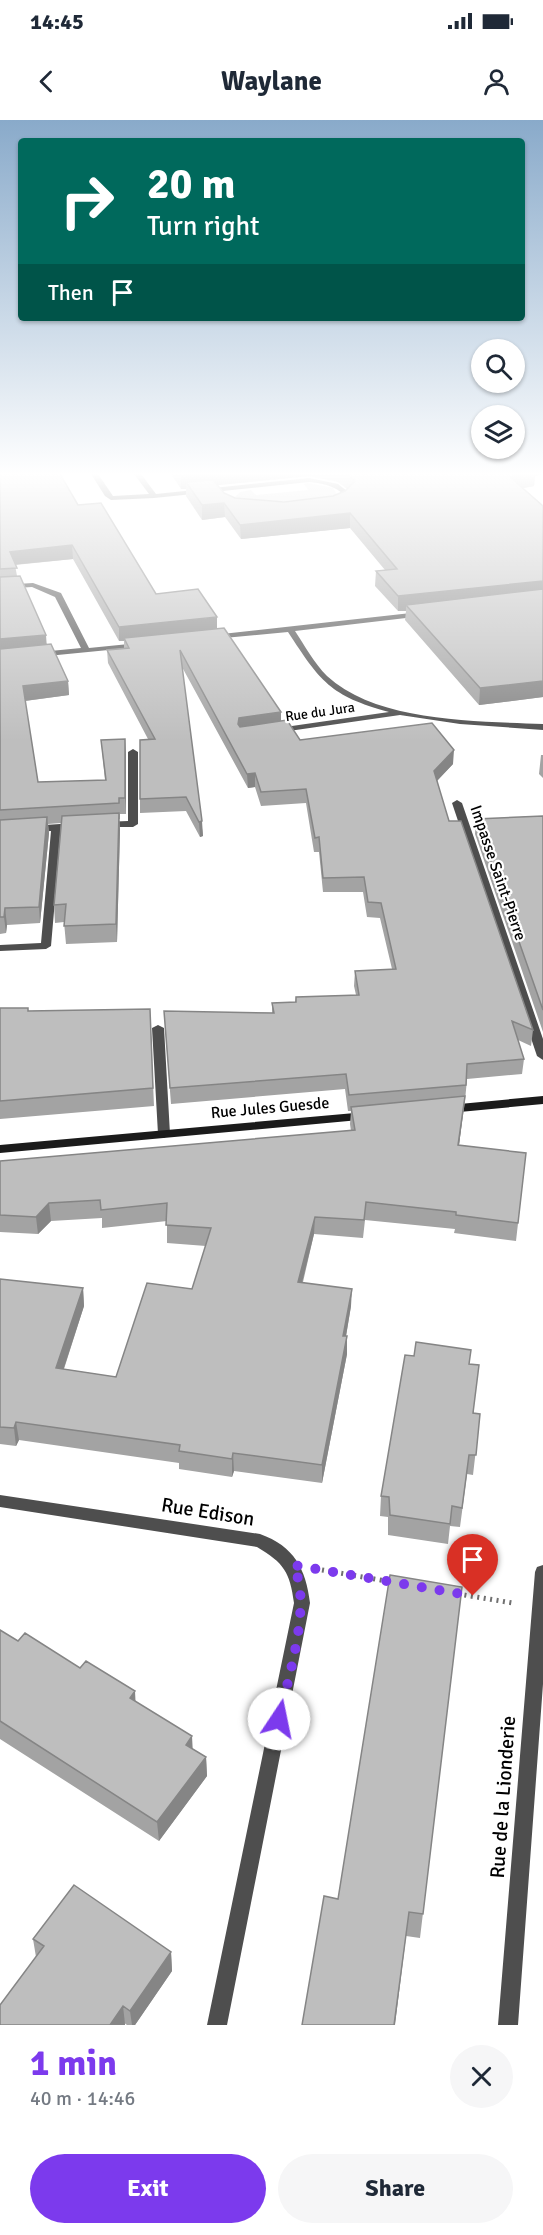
<!DOCTYPE html>
<html lang="en">
<head>
<meta charset="utf-8">
<style>
	:root { --surface:#fff; --page:#f6f6f7; --text:#1f2937; --muted:#747a83; --accent:#7c3aed }
	body { margin:0; font-family:Signika,sans-serif; background:var(--page); color:var(--text); height:100vh; display:flex; flex-direction:column; font-size:22px; white-space:nowrap }
	* { box-sizing:border-box; margin:0 }
	p { font-size:20px; color:var(--muted) }
	.icon { flex:none; width:33px; height:33px; fill:none; stroke:currentColor; stroke-width:2; stroke-linecap:round; stroke-linejoin:round }
	.map { position:relative; height:1905px; overflow:hidden }
	.sheet { display:flex; flex-direction:column; background:var(--surface); flex:1 }
	.sheet>* { flex:none }
	.guide { position:absolute; left:18px; top:18px; width:507px; height:183px; border-radius:6px; box-shadow:0 2px 4px #0004; background:#00695c; color:#fff; overflow:hidden }
	.fabs { position:absolute; left:471px; top:219px; display:grid; gap:12px }
	.fabs a { display:grid; place-items:center; width:54px; height:54px; border-radius:50%; background:var(--surface); box-shadow:0 2px 4px #0004; font-size:30px }
	.pin { position:absolute; display:grid; place-items:center; width:51px; height:51px; color:#fff; margin:-62px -26px; border-radius:50% 50% 50% 0; rotate:-45deg; box-shadow:0 0 6px #0007 }
	.pin .icon { rotate:45deg }
	.me { position:absolute; width:66px; margin:-33px; rotate:11deg; stroke-linejoin:round; filter:drop-shadow(0 0 4px #0008) }
	.turn { display:flex; align-items:center; gap:21px; height:126px; padding:0 30px; font-size:27px }
	.turn .icon { width:78px; height:78px; stroke-width:2.5 }
	.turn b { display:block; font-size:42px; line-height:51px }
	.then { display:flex; align-items:center; height:57px; padding:0 30px; background:#0003; gap:12px; font-size:22px }
	.round { display:grid; place-items:center; flex:none; width:63px; height:63px; border-radius:32px; background:var(--page) }
	.summary { display:flex; align-items:center; justify-content:space-between; height:102px; padding:0 30px }
	h1 { font-size:36px; font-weight:700; line-height:45px; color:var(--accent) }
	.cta { display:flex; gap:12px; margin-top:auto; padding:12px 30px }
	.cta a { flex:1; height:69px; border-radius:36px; background:var(--accent); color:#fff; font-size:24px; font-weight:700; line-height:69px; text-align:center }
	.cta a+a { background:var(--page); color:var(--text) }
	.status { display:flex; justify-content:space-between; align-items:center; height:42px; padding:0 30px; background:var(--surface); direction:ltr }
	.status svg { height:16px; fill:currentColor }
	header { display:flex; justify-content:space-between; align-items:center; height:78px; padding:0 30px; background:var(--surface); font-size:27px; font-weight:700 }
	.map>svg:first-child { display:block }
</style>
</head>
<body>
<div class="status"><b>14:45</b><svg viewBox="0 0 49 12"><path d="M0 12V9h3v3zM5 12V6h3v6zM10 12V3h3v9zM15 12V0h3v12zM26 1h20v11H26zM47 4h2v5h-2z"/></svg></div>
<header><svg class="icon" aria-label="back" viewBox="0 0 24 24"><path d="M15 5l-7 7 7 7"/></svg>Waylane<svg class="icon" aria-label="person" viewBox="0 0 24 24"><circle cx="12" cy="8" r="4"/><path d="M4 21q1-7 8-7t8 7"/></svg></header>
<div class="map">
<svg width="543" height="1905" viewBox="0 0 543 1905">
	<rect width="100%" height="100%" fill="#fff"/>
	<!-- green -->
	<path fill="#d5d5d5" d="M 308,363 L 333,368 L 338,376 L 321,384 L 316,378 L 264,383 L 268,389 L 234,378 L 240,372 L 251,370 L 256,375 L 308,370 L 304,364 Z"/>
	<g fill="none" stroke-linecap="round" stroke-linejoin="round">
		<!-- path -->
		<path stroke="#707070" stroke-width="5" stroke-dasharray="2 4.5" stroke-linecap="butt" d="M 322,1450 L 392,1462
			M 458,1474 L 513,1483"/>
		<!-- street -->
		<path fill="#4e4e4e" fill-rule="evenodd" d="M 91,354 L 98,354 L 113,376 L 149,374 L 134,354 L 141,354 L 156,374 L 309,358 L 338,364 L 352,375 L 342,383 L 338,383 L 338,381 L 345,375 C 334,366 323,363 309,362 L 154,378 L 111,380 L 105,376 Z
			M 33,463 L 61,473 L 89,528 L 139,523 L 143,525 L 139,527 L 37,537 L 36,535 L 40,532 L 81,528 L 55,477 L 32,467 L 0,469 L 0,465 Z
			M 420,492 L 423,492 L 423,496 L 295,511 C 305,526 314,543 327,556 C 378,603 478,601 543,604 L 543,610 L 460,604 L 400,595 L 275,613 L 275,609 L 278,608 L 389,592 C 330,576 320,561 288,512 L 213,519 L 209,517 L 213,515 Z
			M 133,629 L 138,632 L 138,704 L 133,707 L 101,707 L 101,703 L 104,702 L 128,701 L 128,632 Z
			M 457,680 L 462,683 L 543,919 L 543,940 L 537,936 L 452,683 Z
			M 75,703 L 80,706 L 78,708 L 61,710 L 51,826 L 46,829 L 0,831 L 0,825 L 41,823 L 51,711 L 0,714 L 0,708 Z
			M 158,905 L 164,908 L 170,1014 L 164,1018 L 158,1014 L 152,908 Z
			M 0,1375 L 260,1414 C 294,1426 306,1449 310,1483 L 227,1905 L 207,1905 L 294,1483 C 290,1452 284,1443 257,1427 L 0,1387 Z
			M 543,1445 L 543,1564 L 518,1905 L 498,1905 L 535,1452 L 537,1447 Z"/>
		<!-- secondary -->
		<path fill="#1b1b1b" fill-rule="evenodd" d="M 543,976 L 543,984 L 449,993 L 443,989 L 449,985 Z
			M 366,992 L 370,993 L 372,996 L 370,999 L 0,1033 L 0,1025 Z"/>
	</g>
	<!-- wall -->
	<path fill="#a3a3a3" fill-rule="evenodd" d="M 0,354 L 78,385 L 156,474 L 217,509 L 281,592 L 281,601 L 300,620 L 453,644 L 437,661 L 446,694 L 533,910 L 531,926 L 518,920 L 524,939 L 522,954 L 467,959 L 465,981 L 459,1025 L 526,1033 L 516,1121 L 454,1113 L 455,1109 L 365,1100 L 363,1118 L 314,1114 L 303,1162 L 351,1186 L 346,1216 L 347,1234 L 322,1363 L 234,1351 L 232,1357 L 179,1349 L 179,1343 L 19,1320 L 16,1326 L 0,1324 L 0,1159 L 83,1168 L 84,1186 L 64,1249 L 116,1257 L 192,1169 L 206,1126 L 167,1123 L 167,1101 L 102,1108 L 102,1098 L 51,1101 L 38,1114 L 0,1112 L 0,1041 L 351,1011 L 350,1004 L 351,991 L 348,991 L 345,969 L 171,984 L 165,906 L 272,893 L 272,883 L 295,882 L 296,877 L 356,875 L 354,866 L 355,851 L 392,849 L 380,798 L 367,797 L 363,772 L 323,772 L 319,732 L 314,732 L 306,683 L 261,686 L 255,667 L 248,668 L 182,547 L 203,716 L 200,717 L 186,691 L 140,693 L 140,679 L 148,619 L 108,543 L 107,530 L 124,528 L 124,521 L 119,521 L 73,439 L 15,445 L 17,456 L 47,525 L 68,561 L 69,575 L 25,581 L 38,662 L 105,660 L 101,620 L 125,619 L 126,694 L 120,694 L 120,699 L 119,699 L 120,710 L 117,822 L 66,824 L 64,802 L 55,803 L 54,785 L 61,703 L 48,704 L 49,713 L 40,803 L 7,805 L 6,813 L 0,814 Z
		M 171,354 L 543,354 L 535,356 L 534,366 L 523,368 L 543,386 L 543,577 L 479,585 L 405,500 L 406,491 L 398,491 L 375,466 L 376,451 L 385,450 L 350,408 L 241,419 L 225,397 L 202,400 L 186,376 L 186,369 L 181,369 ZM 309,356 L 338,362 L 347,369 L 345,371 L 333,376 L 284,382 L 235,378 L 224,373 L 217,365 Z
		M 541,635 L 543,635 L 543,658 L 539,654 Z
		M 543,696 L 543,912 L 475,714 L 476,699 Z
		M 0,888 L 28,891 L 150,889 L 154,986 L 0,999 Z
		M 470,1244 L 474,1293 L 480,1294 L 473,1355 L 467,1354 L 460,1407 L 450,1406 L 448,1424 L 388,1415 L 388,1397 L 380,1396 L 381,1376 Z
		M 462,1467 L 420,1818 L 406,1816 L 338,1779 Z
		M 0,1510 L 18,1521 L 136,1582 L 193,1629 L 206,1637 L 207,1656 L 159,1721 L 0,1619 Z
		M 33,1819 L 171,1832 L 172,1851 L 135,1905 L 127,1905 L 36,1837 Z"/>
	<!-- shaded-wall -->
	<path fill="#858585" d="M 188,354 L 309,354 L 309,356 L 190,368 L 186,362 L 186,369 L 181,369 L 181,355 Z
		M 522,354 L 543,354 L 535,356 L 534,366 L 509,371 L 510,357 Z
		M 224,383 L 225,397 L 202,400 L 202,385 Z
		M 350,393 L 350,408 L 241,419 L 240,405 Z
		M 72,425 L 73,439 L 11,445 L 10,432 Z
		M 543,461 L 543,476 L 406,485 L 406,491 L 398,491 L 398,476 Z
		M 217,497 L 217,511 L 124,518 L 124,521 L 119,521 L 119,507 Z
		M 46,515 L 47,529 L 0,534 L 0,519 Z
		M 68,561 L 69,575 L 24,581 L 23,566 Z
		M 543,561 L 543,577 L 479,585 L 480,568 Z
		M 281,592 L 281,605 L 238,618 L 238,604 L 239,598 Z
		M 125,619 L 126,634 L 126,694 L 125,678 Z
		M 454,630 L 453,644 L 433,665 L 434,651 Z
		M 255,653 L 255,667 L 248,668 L 247,654 Z
		M 119,693 L 120,710 L 117,822 L 116,804 Z
		M 47,697 L 49,713 L 40,803 L 39,787 Z
		M 202,701 L 203,716 L 200,717 L 199,702 Z
		M 5,788 L 7,805 L 6,813 L 4,797 Z
		M 465,976 L 463,993 L 457,1042 L 458,1025 Z
		M 49,1083 L 51,1101 L 38,1114 L 36,1097 Z
		M 315,1097 L 314,1114 L 298,1179 L 298,1162 Z
		M 83,1168 L 84,1186 L 58,1266 L 56,1248 Z
		M 352,1169 L 351,1186 L 343,1234 L 343,1216 Z
		M 347,1216 L 347,1234 L 322,1363 L 322,1345 Z
		M 16,1302 L 19,1320 L 16,1326 L 14,1308 Z
		M 233,1333 L 234,1351 L 232,1357 L 232,1339 Z
		M 135,1571 L 136,1591 L 130,1578 Z
		M 192,1616 L 193,1635 L 186,1625 Z
		M 206,1637 L 207,1656 L 159,1721 L 157,1702 Z
		M 409,1792 L 395,1905 L 394,1905 Z
		M 171,1832 L 172,1851 L 135,1905 L 132,1905 L 130,1891 Z
		M 123,1886 L 125,1904 L 125,1905 L 110,1905 Z"/>
	<!-- building -->
	<path fill="#bebebe" stroke="#858585" stroke-width="1.5" d="M 0,354 L 60,354 L 78,385 L 101,383 L 156,474 L 198,469 L 217,497 L 119,507 L 72,425 L 10,432 L 17,448 L 0,449 Z
		M 347,354 L 523,354 L 510,357 L 543,386 L 543,461 L 398,476 L 376,451 L 397,449 L 350,393 L 240,405 L 224,383 L 202,385 L 186,362 L 213,360 L 224,373 L 235,378 L 284,382 L 333,376 L 345,371 L 355,361 Z
		M 20,456 L 46,515 L 0,519 L 0,457 Z
		M 543,469 L 543,561 L 480,568 L 406,485 Z
		M 224,508 L 281,592 L 239,598 L 238,604 L 240,607 L 287,600 L 300,620 L 432,603 L 454,630 L 434,651 L 449,701 L 461,701 L 533,910 L 512,901 L 524,939 L 467,944 L 466,965 L 349,975 L 346,954 L 170,968 L 164,891 L 274,893 L 272,883 L 296,882 L 296,877 L 359,875 L 355,851 L 396,849 L 381,783 L 368,782 L 364,757 L 323,758 L 319,717 L 315,718 L 306,669 L 261,672 L 255,653 L 247,654 L 180,530 L 202,701 L 199,702 L 186,677 L 140,679 L 140,620 L 155,619 L 107,530 L 129,528 L 124,518 Z
		M 51,524 L 68,561 L 23,566 L 38,662 L 106,660 L 101,620 L 125,619 L 125,678 L 119,678 L 119,683 L 0,690 L 0,529 Z
		M 119,693 L 116,804 L 64,806 L 66,784 L 54,785 L 62,696 Z
		M 543,696 L 543,890 L 476,699 Z
		M 47,697 L 39,787 L 5,788 L 4,797 L 0,797 L 0,700 Z
		M 0,888 L 28,888 L 28,891 L 150,889 L 153,968 L 0,981 Z
		M 465,976 L 458,1025 L 526,1033 L 518,1103 L 456,1095 L 456,1092 L 366,1082 L 364,1100 L 315,1097 L 298,1162 L 352,1169 L 343,1216 L 347,1216 L 322,1345 L 233,1333 L 232,1339 L 179,1331 L 180,1325 L 16,1302 L 14,1308 L 0,1307 L 0,1159 L 83,1168 L 56,1248 L 116,1257 L 147,1163 L 192,1169 L 211,1108 L 166,1105 L 167,1083 L 101,1090 L 100,1080 L 49,1083 L 36,1097 L 0,1095 L 0,1041 L 355,1010 L 351,987 Z
		M 416,1222 L 471,1230 L 469,1244 L 479,1245 L 473,1293 L 480,1294 L 476,1335 L 469,1335 L 462,1388 L 452,1386 L 450,1404 L 390,1395 L 389,1377 L 381,1376 L 405,1235 L 414,1236 Z
		M 390,1455 L 462,1467 L 423,1794 L 409,1792 L 394,1905 L 302,1905 L 324,1776 L 338,1779 Z
		M 0,1510 L 18,1521 L 25,1513 L 80,1548 L 86,1541 L 135,1571 L 130,1578 L 192,1616 L 186,1625 L 206,1637 L 157,1702 L 0,1601 Z
		M 74,1765 L 171,1832 L 130,1891 L 123,1886 L 110,1905 L 0,1905 L 0,1885 L 44,1826 L 33,1819 Z"/>
	<!-- sky -->
	<linearGradient id="sky" x2="0" y2="1"><stop stop-color="#89aaca"/><stop offset="0.57" stop-color="#fff"/><stop offset="1" stop-color="#fff" stop-opacity="0"/></linearGradient>
	<rect width="543" height="621" fill="url(#sky)"/>
	<g fill="none" stroke-linecap="round" stroke-linejoin="round">
		<!-- route -->
		<path stroke="#7c3aed" stroke-width="10" stroke-dasharray="0 18" d="M 279,1599 C 288,1557 313,1483 293,1445 L 473,1476"/>
	</g>
	<g text-anchor="middle" dominant-baseline="central" stroke-width="4.5" stroke-linejoin="round" paint-order="stroke">
		<!-- far-street labels -->
		<g font-size="14" fill="#000" stroke="#fff">
			<text transform="translate(320 592) rotate(-8)">Rue du Jura</text>
		</g>
		<!-- street labels -->
		<g font-size="16" fill="#000" stroke="#fff">
			<text transform="translate(498 753) rotate(71)">Impasse Saint-Pierre</text>
			<text transform="translate(270 988) rotate(-5)">Rue Jules Guesde</text>
		</g>
		<!-- near-street labels -->
		<g font-size="20" fill="#000" stroke="#fff">
			<text transform="translate(208 1392) rotate(9)">Rue Edison</text>
			<text transform="translate(503 1677) rotate(-86)">Rue de la Lionderie</text>
		</g>
	</g>
</svg>
<div class="fabs">
<a><svg class="icon" aria-label="search" viewBox="0 0 24 24"><circle cx="10" cy="10" r="6"/><path d="M15 15l6 6"/></svg></a>
<a><svg class="icon" aria-label="layers" viewBox="0 0 24 24"><path d="M12 4l9 5-9 5-9-5zM3 14l9 5 9-5"/></svg></a>
</div>
<div class="pin" style="left:473px;top:1476px;background:#d93025"><svg class="icon" aria-label="arrive" viewBox="0 0 24 24"><path d="M6 21V4h12l-3 4 3 4H6"/></svg></div>
<svg class="me" style="left:279px;top:1599px" viewBox="-20 -20 40 40"><circle r="19" fill="#fff"/><path d="M0-13L10 11 0 6-10 11z" fill="#7c3aed"/></svg>
<div class="guide">
<div class="turn"><svg class="icon" aria-label="right" viewBox="0 0 24 24"><path d="M7 20v-9h11M14 6l5 5-5 5"/></svg><div><b>20 m</b>Turn right</div></div>
<div class="then">Then<svg class="icon" aria-label="arrive" viewBox="0 0 24 24"><path d="M6 21V4h12l-3 4 3 4H6"/></svg></div>
</div>
</div>
<section class="sheet">
<div class="summary"><div><h1>1 min</h1><p>40 m · 14:46</p></div><a class="round"><svg class="icon" aria-label="close" viewBox="0 0 24 24"><path d="M6 6l12 12M18 6L6 18"/></svg></a></div>
<div class="cta"><a>Exit</a><a>Share</a></div>
</section>
</body>
</html>
